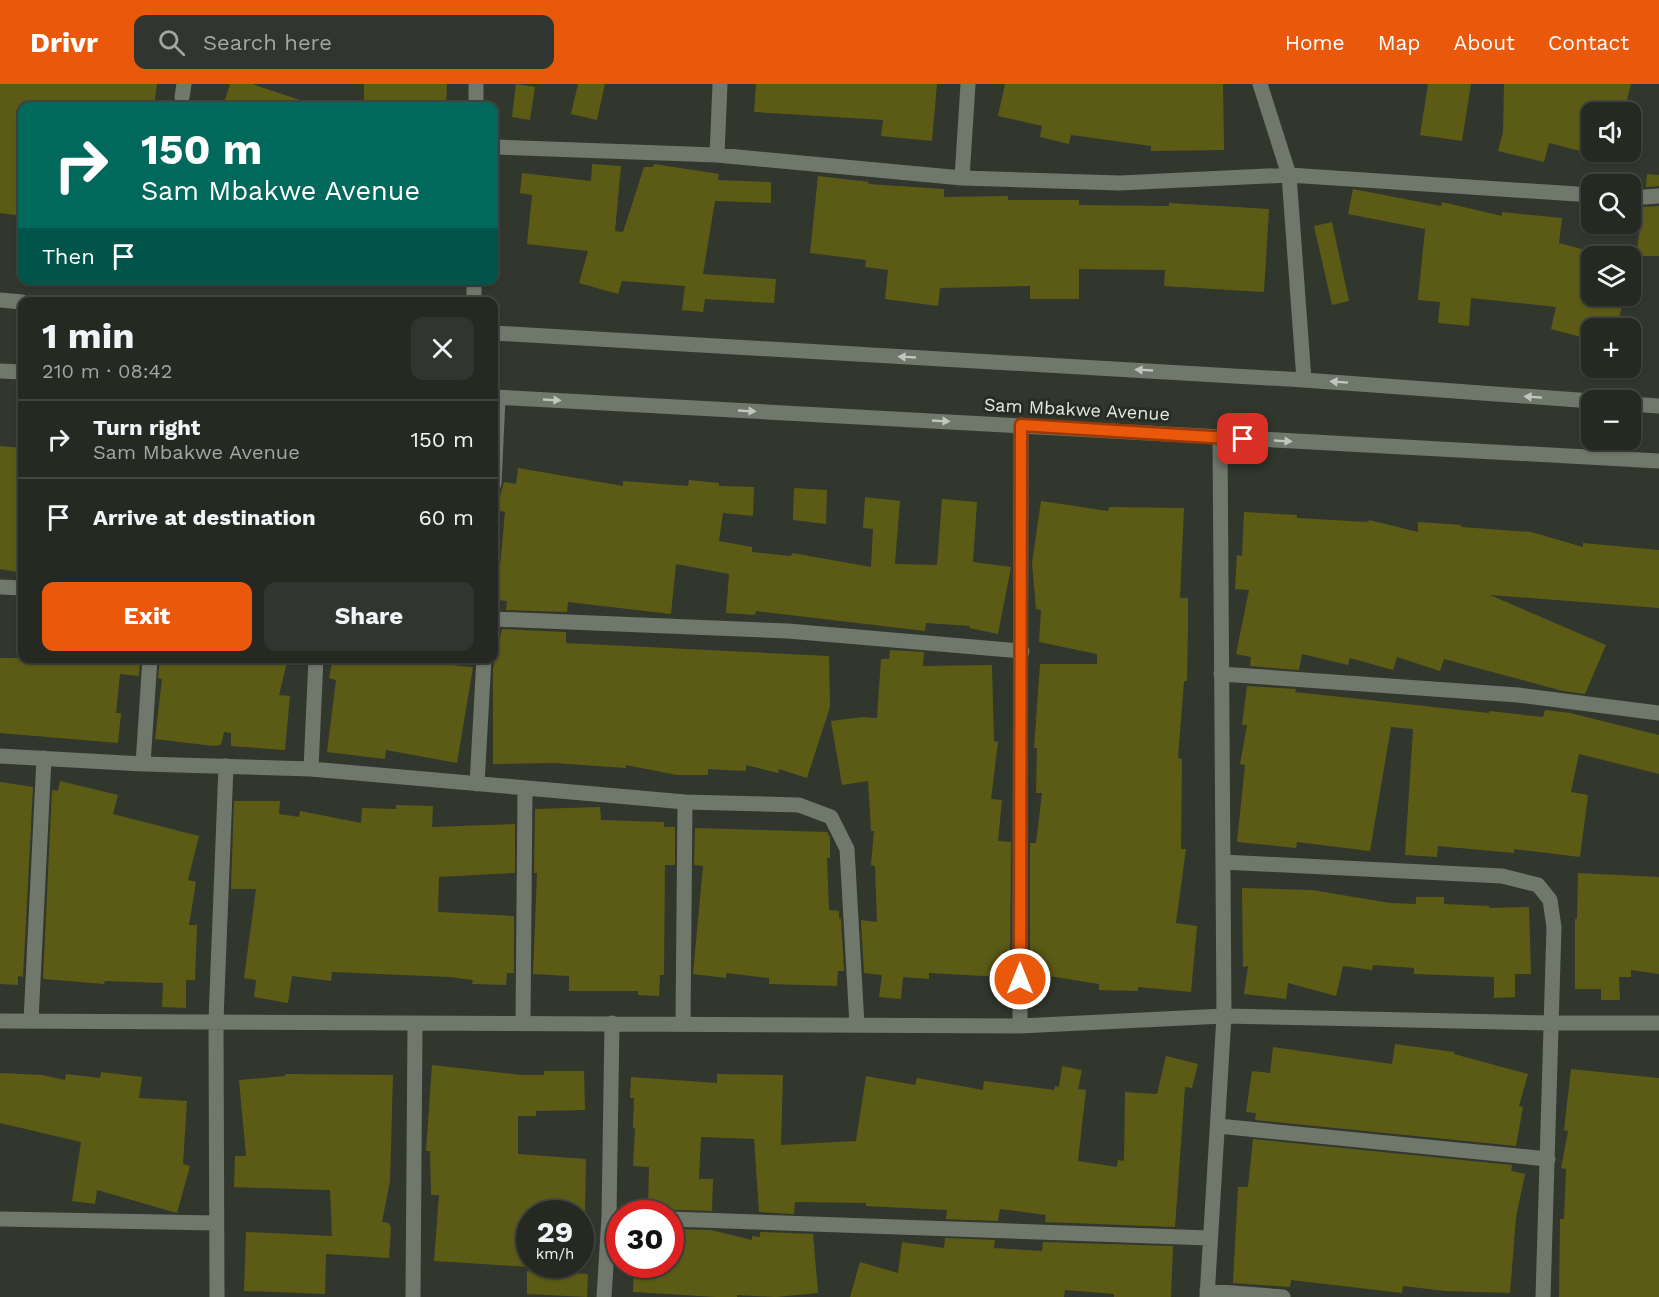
<!DOCTYPE html>
<html lang="en">
<head>
<meta charset="utf-8">
<style>
	:root { --surface:#252922; --page:#31352f; --text:#f1f3f6; --muted:#a3a6a5; --line:#424540; --accent:#ea580c }
	body { margin:0; font-family:"Work Sans",sans-serif; background:var(--page); color:var(--text); height:100vh; display:flex; flex-direction:column; font-size:22px; white-space:nowrap }
	* { box-sizing:border-box; margin:0 }
	p { font-size:20px; color:var(--muted) }
	.icon { flex:none; width:33px; height:33px; fill:none; stroke:currentColor; stroke-width:2; stroke-linecap:round; stroke-linejoin:round }
	.map { position:relative; flex:1; overflow:hidden }
	.sheet { position:absolute; left:18px; top:213px; width:480px; height:366px; display:flex; flex-direction:column; background:var(--surface); border-radius:12px; box-shadow:0 2px 4px #0004,0 0 0 2px var(--line) }
	.sheet>* { flex:none }
	.guide { position:absolute; left:18px; top:18px; width:480px; height:183px; border-radius:12px; box-shadow:0 2px 4px #0004,0 0 0 2px var(--line); background:#00695c; color:#fff; overflow:hidden }
	.controls { position:absolute; left:1581px; top:18px; display:grid; gap:12px }
	.controls a { display:grid; place-items:center; width:60px; height:60px; border-radius:12px; background:var(--surface); box-shadow:0 2px 4px #0004,0 0 0 2px var(--line); font-size:30px }
	.speed { position:absolute; left:516px; top:1116px; display:flex; gap:12px; font-size:30px; font-weight:700; text-align:center }
	.speed>* { display:grid; place-content:center; width:78px; height:78px; border-radius:50%; background:var(--surface); box-shadow:0 2px 4px #0004,0 0 0 2px var(--line); line-height:1 }
	.speed small { font-size:15px; font-weight:400 }
	.speed .limit { border:9px solid #d22; background:#fff; color:#111 }
	.pin { position:absolute; display:grid; place-items:center; width:51px; height:51px; color:#fff; margin:-26px; border-radius:12px; box-shadow:0 3px 9px #0006 }
	.me { position:absolute; width:66px; margin:-33px; rotate:0deg; stroke-linejoin:round; filter:drop-shadow(0 0 4px #0008) }
	.turn { display:flex; align-items:center; gap:21px; height:126px; padding:0 24px; font-size:27px }
	.turn .icon { width:78px; height:78px; stroke-width:2.5 }
	.turn b { display:block; font-size:42px; line-height:51px }
	.then { display:flex; align-items:center; height:57px; padding:0 24px; background:#0003; gap:12px; font-size:22px }
	.round { display:grid; place-items:center; flex:none; width:63px; height:63px; border-radius:12px; background:var(--page) }
	.summary { display:flex; align-items:center; justify-content:space-between; height:102px; padding:0 24px }
	h1 { font-size:36px; font-weight:700; line-height:45px }
	.primary-button { display:flex; gap:12px; margin-top:auto; padding:12px 24px }
	.primary-button a { flex:1; height:69px; border-radius:12px; background:var(--accent); color:#fff; font-size:24px; font-weight:700; line-height:69px; text-align:center }
	.primary-button a+a { background:var(--page); color:var(--text) }
	ul { padding:0; list-style:none }
	li { display:flex; align-items:center; gap:18px; height:78px; padding:0 24px; border-top:2px solid var(--line) }
	li div { flex:1 }
	li b { display:block; font-size:22px }
	li em { font-style:normal }
	header { display:flex; align-items:center; gap:36px; box-sizing:border-box; height:84px; padding:0 30px; background:var(--accent); color:#fff }
	header strong { font-size:28px }
	nav { display:flex; gap:33px; margin-inline-start:auto; font-size:21px }
	.search { width:420px; height:54px; background:var(--page); display:flex; align-items:center; gap:15px; box-sizing:border-box; padding:0 21px; border-radius:12px; color:var(--muted); font-size:22px }
	.map>svg:first-child { display:block }
</style>
</head>
<body>
<header>
<strong>Drivr</strong>
<div class="search"><svg class="icon" aria-label="search" viewBox="0 0 24 24"><circle cx="10" cy="10" r="6"/><path d="M15 15l6 6"/></svg>Search here</div>
<nav><a>Home</a><a>Map</a><a>About</a><a>Contact</a></nav>
</header>
<div class="map">
<svg width="1659" height="1213" viewBox="0 0 1659 1213">
	<rect width="100%" height="100%" fill="#31372d"/>
	<!-- building -->
	<path fill="#5c5b16" d="M 0,0 L 157,0 L 154,22 L 22,22 L 22,132 L 0,129 Z
		M 230,0 L 252,0 L 309,19 L 309,22 L 223,22 Z
		M 364,0 L 447,0 L 446,22 L 364,22 Z
		M 516,0 L 535,3 L 530,36 L 512,33 Z
		M 578,0 L 605,0 L 597,36 L 571,30 Z
		M 756,0 L 937,0 L 932,57 L 881,52 L 883,36 L 754,28 Z
		M 1005,0 L 1223,0 L 1224,66 L 1151,67 L 1151,62 L 1071,51 L 1069,60 L 1040,53 L 1042,42 L 998,32 Z
		M 1428,0 L 1471,0 L 1462,57 L 1420,51 Z
		M 1504,0 L 1631,0 L 1624,28 L 1592,28 L 1592,70 L 1549,59 L 1544,78 L 1498,67 L 1503,48 Z
		M 592,80 L 621,82 L 615,147 L 623,148 L 644,83 L 653,83 L 654,80 L 719,90 L 718,96 L 771,98 L 771,119 L 715,117 L 703,190 L 776,195 L 774,219 L 705,215 L 703,228 L 682,226 L 685,202 L 622,197 L 618,210 L 579,199 L 588,167 L 527,160 L 532,111 L 520,109 L 522,89 L 591,97 Z
		M 1647,90 L 1659,91 L 1659,102 L 1646,103 Z
		M 818,92 L 869,98 L 868,100 L 944,105 L 944,113 L 1008,112 L 1008,116 L 1079,116 L 1079,121 L 1169,122 L 1169,119 L 1269,125 L 1264,208 L 1164,202 L 1165,186 L 1079,185 L 1079,215 L 1030,215 L 1030,202 L 940,204 L 938,222 L 885,215 L 888,186 L 865,183 L 866,176 L 810,169 Z
		M 1353,105 L 1441,122 L 1442,118 L 1502,132 L 1502,128 L 1562,134 L 1559,159 L 1592,168 L 1592,212 L 1625,212 L 1616,244 L 1592,244 L 1592,256 L 1551,245 L 1556,223 L 1471,214 L 1469,242 L 1438,239 L 1440,218 L 1418,216 L 1425,145 L 1348,130 Z
		M 1659,122 L 1659,172 L 1636,172 L 1643,123 Z
		M 1332,138 L 1349,217 L 1332,221 L 1314,142 Z
		M 0,362 L 22,364 L 20,430 L 22,430 L 22,489 L 0,485 Z
		M 518,384 L 623,402 L 623,397 L 688,402 L 689,396 L 719,399 L 719,402 L 754,403 L 753,432 L 723,429 L 719,457 L 752,463 L 752,468 L 791,472 L 792,469 L 871,483 L 873,445 L 863,444 L 865,413 L 900,417 L 895,480 L 937,481 L 942,415 L 977,418 L 973,478 L 1011,483 L 998,550 L 969,544 L 970,542 L 926,539 L 925,547 L 756,527 L 755,531 L 726,529 L 729,490 L 676,480 L 671,530 L 568,518 L 567,528 L 506,526 L 507,517 L 497,516 L 505,428 L 496,426 L 504,398 L 516,400 Z
		M 794,404 L 827,406 L 826,440 L 793,436 Z
		M 1041,417 L 1108,427 L 1109,423 L 1184,424 L 1180,514 L 1188,514 L 1188,545 L 1187,597 L 1184,597 L 1178,674 L 1182,675 L 1181,765 L 1186,765 L 1176,839 L 1197,842 L 1191,908 L 1138,903 L 1138,907 L 1099,906 L 1099,900 L 1030,889 L 1030,759 L 1036,759 L 1042,709 L 1036,709 L 1037,664 L 1034,664 L 1040,580 L 1097,580 L 1097,570 L 1039,558 L 1041,526 L 1036,525 L 1032,479 Z
		M 1244,428 L 1297,431 L 1297,434 L 1368,438 L 1369,436 L 1418,448 L 1418,438 L 1461,441 L 1461,443 L 1531,448 L 1583,463 L 1583,459 L 1659,466 L 1659,524 L 1490,511 L 1606,561 L 1585,610 L 1563,607 L 1444,575 L 1440,587 L 1397,573 L 1393,586 L 1350,574 L 1348,581 L 1302,570 L 1299,586 L 1250,582 L 1251,573 L 1236,570 L 1249,506 L 1235,505 L 1237,471 L 1242,472 Z
		M 502,545 L 566,548 L 566,559 L 829,572 L 830,623 L 807,694 L 779,685 L 778,689 L 746,681 L 746,687 L 708,685 L 708,691 L 677,691 L 626,681 L 626,684 L 555,679 L 493,680 L 493,585 Z
		M 890,566 L 924,568 L 923,582 L 992,581 L 994,657 L 998,658 L 991,715 L 1002,716 L 998,757 L 1011,758 L 1010,886 L 1001,885 L 1001,893 L 929,889 L 929,895 L 903,893 L 901,915 L 879,913 L 882,891 L 864,889 L 861,836 L 877,838 L 875,782 L 871,781 L 874,747 L 871,747 L 868,697 L 842,701 L 831,637 L 863,633 L 877,634 L 881,575 L 889,575 Z
		M 0,574 L 140,574 L 139,592 L 120,590 L 116,629 L 121,629 L 118,659 L 0,649 Z
		M 160,574 L 288,574 L 279,611 L 290,612 L 285,666 L 231,662 L 231,649 L 224,648 L 221,661 L 213,662 L 155,655 L 162,595 L 158,594 Z
		M 333,574 L 380,574 L 473,583 L 457,679 L 386,666 L 385,675 L 327,668 L 336,596 L 329,594 Z
		M 1247,602 L 1296,605 L 1295,608 L 1489,629 L 1489,627 L 1543,633 L 1545,626 L 1570,629 L 1659,651 L 1659,690 L 1579,670 L 1571,708 L 1588,711 L 1580,773 L 1514,765 L 1514,769 L 1438,762 L 1437,773 L 1405,771 L 1413,645 L 1391,643 L 1370,767 L 1297,758 L 1296,764 L 1237,758 L 1245,681 L 1240,680 L 1247,641 L 1242,641 Z
		M 60,697 L 118,711 L 113,730 L 199,752 L 188,796 L 196,798 L 189,841 L 197,841 L 195,896 L 186,896 L 186,924 L 162,923 L 163,899 L 105,897 L 104,900 L 43,895 L 52,706 L 58,707 Z
		M 0,698 L 33,703 L 23,893 L 18,892 L 18,901 L 0,900 Z
		M 234,717 L 280,717 L 279,730 L 299,733 L 300,727 L 361,739 L 362,724 L 396,725 L 396,721 L 433,722 L 432,743 L 515,740 L 515,789 L 439,793 L 438,828 L 514,832 L 514,889 L 507,889 L 506,901 L 472,900 L 473,896 L 450,893 L 332,888 L 331,897 L 292,892 L 288,919 L 254,913 L 256,896 L 244,894 L 256,805 L 231,805 Z
		M 600,723 L 601,736 L 664,738 L 664,743 L 675,743 L 675,781 L 665,781 L 664,891 L 660,891 L 659,912 L 638,911 L 638,907 L 569,907 L 569,892 L 533,890 L 537,789 L 534,789 L 535,725 Z
		M 695,744 L 827,748 L 830,753 L 830,774 L 827,774 L 829,826 L 839,827 L 839,835 L 841,835 L 844,887 L 838,887 L 837,902 L 769,900 L 769,894 L 726,889 L 726,894 L 693,890 L 703,782 L 694,781 Z
		M 1578,789 L 1659,793 L 1659,890 L 1631,886 L 1631,893 L 1619,893 L 1620,916 L 1601,916 L 1601,905 L 1575,905 L 1575,835 L 1577,835 Z
		M 1242,804 L 1312,806 L 1390,819 L 1416,820 L 1416,813 L 1444,813 L 1444,820 L 1489,822 L 1489,824 L 1529,823 L 1531,890 L 1515,890 L 1515,913 L 1494,914 L 1494,893 L 1414,890 L 1414,884 L 1373,881 L 1372,886 L 1343,882 L 1336,912 L 1288,899 L 1286,915 L 1244,910 L 1248,882 L 1243,883 Z
		M 1395,960 L 1454,968 L 1454,970 L 1528,990 L 1519,1022 L 1523,1023 L 1516,1062 L 1255,1036 L 1256,1029 L 1246,1028 L 1252,987 L 1270,989 L 1273,963 L 1392,980 Z
		M 1166,972 L 1198,980 L 1192,1004 L 1185,1003 L 1175,1143 L 1045,1138 L 1046,1131 L 1000,1125 L 998,1137 L 946,1135 L 947,1126 L 866,1122 L 866,1119 L 795,1118 L 794,1130 L 759,1128 L 754,1055 L 701,1053 L 699,1095 L 713,1095 L 712,1127 L 648,1125 L 649,1083 L 633,1082 L 635,1044 L 633,1044 L 634,1014 L 630,1014 L 631,993 L 717,999 L 717,990 L 783,991 L 781,1061 L 856,1057 L 866,992 L 915,1001 L 917,994 L 983,1006 L 984,997 L 1054,1006 L 1055,1002 L 1059,1003 L 1062,982 L 1082,986 L 1078,1005 L 1086,1006 L 1078,1077 L 1117,1083 L 1118,1076 L 1124,1077 L 1125,1008 L 1157,1010 Z
		M 432,981 L 521,991 L 544,991 L 544,987 L 584,987 L 585,1026 L 536,1027 L 536,1032 L 518,1032 L 518,1070 L 586,1075 L 585,1130 L 530,1130 L 530,1183 L 434,1177 L 439,1111 L 431,1111 L 430,1067 L 426,1067 Z
		M 1571,985 L 1659,994 L 1659,1213 L 1559,1213 L 1560,1135 L 1564,1135 L 1566,1085 L 1561,1084 L 1568,1047 L 1564,1046 Z
		M 101,988 L 142,993 L 139,1014 L 187,1017 L 183,1080 L 190,1082 L 177,1129 L 97,1106 L 95,1120 L 72,1117 L 81,1058 L 0,1039 L 0,989 L 42,991 L 65,996 L 66,990 L 100,994 Z
		M 285,990 L 393,991 L 390,1097 L 382,1138 L 389,1139 L 391,1144 L 389,1174 L 326,1170 L 325,1210 L 244,1207 L 246,1148 L 332,1152 L 330,1106 L 234,1103 L 235,1072 L 246,1072 L 239,996 L 285,992 Z
		M 1253,1055 L 1512,1081 L 1511,1087 L 1525,1090 L 1516,1133 L 1510,1209 L 1445,1207 L 1403,1202 L 1402,1209 L 1291,1196 L 1290,1203 L 1233,1199 L 1238,1103 L 1248,1103 Z
		M 670,1145 L 711,1146 L 752,1156 L 752,1152 L 760,1153 L 760,1148 L 813,1150 L 818,1209 L 776,1213 L 737,1211 L 737,1213 L 716,1213 L 633,1208 L 634,1182 L 670,1184 Z
		M 945,1154 L 995,1156 L 994,1164 L 1042,1167 L 1043,1158 L 1173,1162 L 1171,1213 L 1114,1213 L 1114,1210 L 1065,1206 L 1064,1213 L 850,1213 L 860,1178 L 898,1189 L 902,1158 L 944,1164 Z
		M 527,1187 L 588,1190 L 587,1213 L 527,1210 Z"/>
	<g fill="none" stroke-linecap="round" stroke-linejoin="round">
		<!-- street -->
		<path stroke="#70776b" stroke-width="15" d="M 1260,0 L 1289,91 L 1304,296
			M 182,13 L 184,0
			M 476,22 L 476,0
			M 494,63 L 717,71 L 962,94 L 1120,99 L 1289,91 L 1592,111
			M 717,71 L 720,0
			M 962,94 L 968,0
			M 1630,114 L 1659,112
			M 474,218 L 474,196
			M 494,400 L 498,314
			M 0,503 L 22,504
			M 494,535 L 788,547 L 1022,567
			M 1221,590 L 1518,611 L 1659,629
			M 0,672 L 143,680 L 311,685 L 685,718 L 799,721 L 831,733 L 847,765 L 857,941
			M 143,680 L 150,574
			M 311,685 L 316,574
			M 477,700 L 484,574
			M 1223,778 L 1502,792 L 1538,801 L 1550,816 L 1554,843 L 1543,1213
			M 0,937 L 1020,942 L 1224,932 L 1553,939 L 1659,939
			M 31,937 L 44,674
			M 523,939 L 525,704
			M 683,939 L 685,718
			M 1020,942 L 1021,341
			M 1218,1042 L 1548,1075
			M 0,1135 L 216,1139
			M 670,1135 L 1210,1154
			M 1207,1207 L 1283,1213
			M 217,1213 L 216,936 L 226,682
			M 413,1213 L 415,941
			M 604,1213 L 609,1133 L 612,939
			M 1207,1213 L 1224,932 L 1220,353"/>
		<!-- secondary -->
		<path stroke="#70776b" stroke-width="15" d="M 0,216 L 22,218
			M 494,249 L 1304,296 L 1592,317
			M 0,287 L 22,288
			M 494,313 L 1659,377
			M 1630,320 L 1659,322"/>
	</g>
	<!-- one-way arrows -->
	<defs><path id="oneway-solid" d="M-6-.8H1V-3.2L6.5 0L1 3.2V.8H-6Z" transform="scale(1.5)"/></defs>
	<g fill="#c1c6be">
		<use href="#oneway-solid" transform="translate(907 273) rotate(-177)"/>
		<use href="#oneway-solid" transform="translate(1144 286) rotate(-177)"/>
		<use href="#oneway-solid" transform="translate(1339 298) rotate(-176)"/>
		<use href="#oneway-solid" transform="translate(1533 313) rotate(-176)"/>
		<use href="#oneway-solid" transform="translate(552 316) rotate(3)"/>
		<use href="#oneway-solid" transform="translate(747 327) rotate(3)"/>
		<use href="#oneway-solid" transform="translate(941 337) rotate(3)"/>
		<use href="#oneway-solid" transform="translate(1283 357) rotate(3)"/>
	</g>
	<g fill="none" stroke-linecap="round" stroke-linejoin="round">
		<defs>
			<path id="route" d="M 1020,895 L 1021,341 L 1243,355"/>
		</defs>
		<!-- route casing -->
		<use href="#route" stroke="#983908" stroke-width="15"/>
		<!-- route -->
		<use href="#route" stroke="#ea580c" stroke-width="10"/>
	</g>
	<g text-anchor="middle" dominant-baseline="central" stroke-width="6" stroke-linejoin="round" paint-order="stroke">
		<!-- street labels -->
		<g font-size="18" fill="#e4e8e1" stroke="#272d23">
			<text transform="translate(1077 325) rotate(3)">Sam Mbakwe Avenue</text>
		</g>
	</g>
</svg>
<div class="controls">
<a><svg class="icon" aria-label="sound" viewBox="0 0 24 24"><path d="M4 9h4l5-4v14l-5-4H4zM17 9q2 3 0 6"/></svg></a>
<a><svg class="icon" aria-label="search" viewBox="0 0 24 24"><circle cx="10" cy="10" r="6"/><path d="M15 15l6 6"/></svg></a>
<a><svg class="icon" aria-label="layers" viewBox="0 0 24 24"><path d="M12 4l9 5-9 5-9-5zM3 14l9 5 9-5"/></svg></a>
<a>+</a>
<a>−</a>
</div>
<div class="speed"><div>29<small>km/h</small></div><div class="limit">30</div></div>
<div class="pin" style="left:1243px;top:355px;background:#d93025"><svg class="icon" aria-label="arrive" viewBox="0 0 24 24"><path d="M6 21V4h12l-3 4 3 4H6"/></svg></div>
<svg class="me" style="left:1020px;top:895px" viewBox="-20 -20 40 40"><circle r="17" fill="#ea580c" stroke="#fff" stroke-width="3"/><path d="M0-11L8 9 0 5-8 9z" fill="#fff"/></svg>
<div class="guide">
<div class="turn"><svg class="icon" aria-label="right" viewBox="0 0 24 24"><path d="M7 20v-9h11M14 6l5 5-5 5"/></svg><div><b>150 m</b>Sam Mbakwe Avenue</div></div>
<div class="then">Then<svg class="icon" aria-label="arrive" viewBox="0 0 24 24"><path d="M6 21V4h12l-3 4 3 4H6"/></svg></div>
</div>
<section class="sheet">
<div class="summary"><div><h1>1 min</h1><p>210 m · 08:42</p></div><a class="round"><svg class="icon" aria-label="close" viewBox="0 0 24 24"><path d="M6 6l12 12M18 6L6 18"/></svg></a></div>
<ul>
<li><svg class="icon" aria-label="right" viewBox="0 0 24 24"><path d="M7 20v-9h11M14 6l5 5-5 5"/></svg><div><b>Turn right</b><p>Sam Mbakwe Avenue</p></div><em>150 m</em></li>
<li><svg class="icon" aria-label="arrive" viewBox="0 0 24 24"><path d="M6 21V4h12l-3 4 3 4H6"/></svg><div><b>Arrive at destination</b></div><em>60 m</em></li>
</ul>
<div class="primary-button"><a>Exit</a><a>Share</a></div>
</section>
</div>
</body>
</html>
